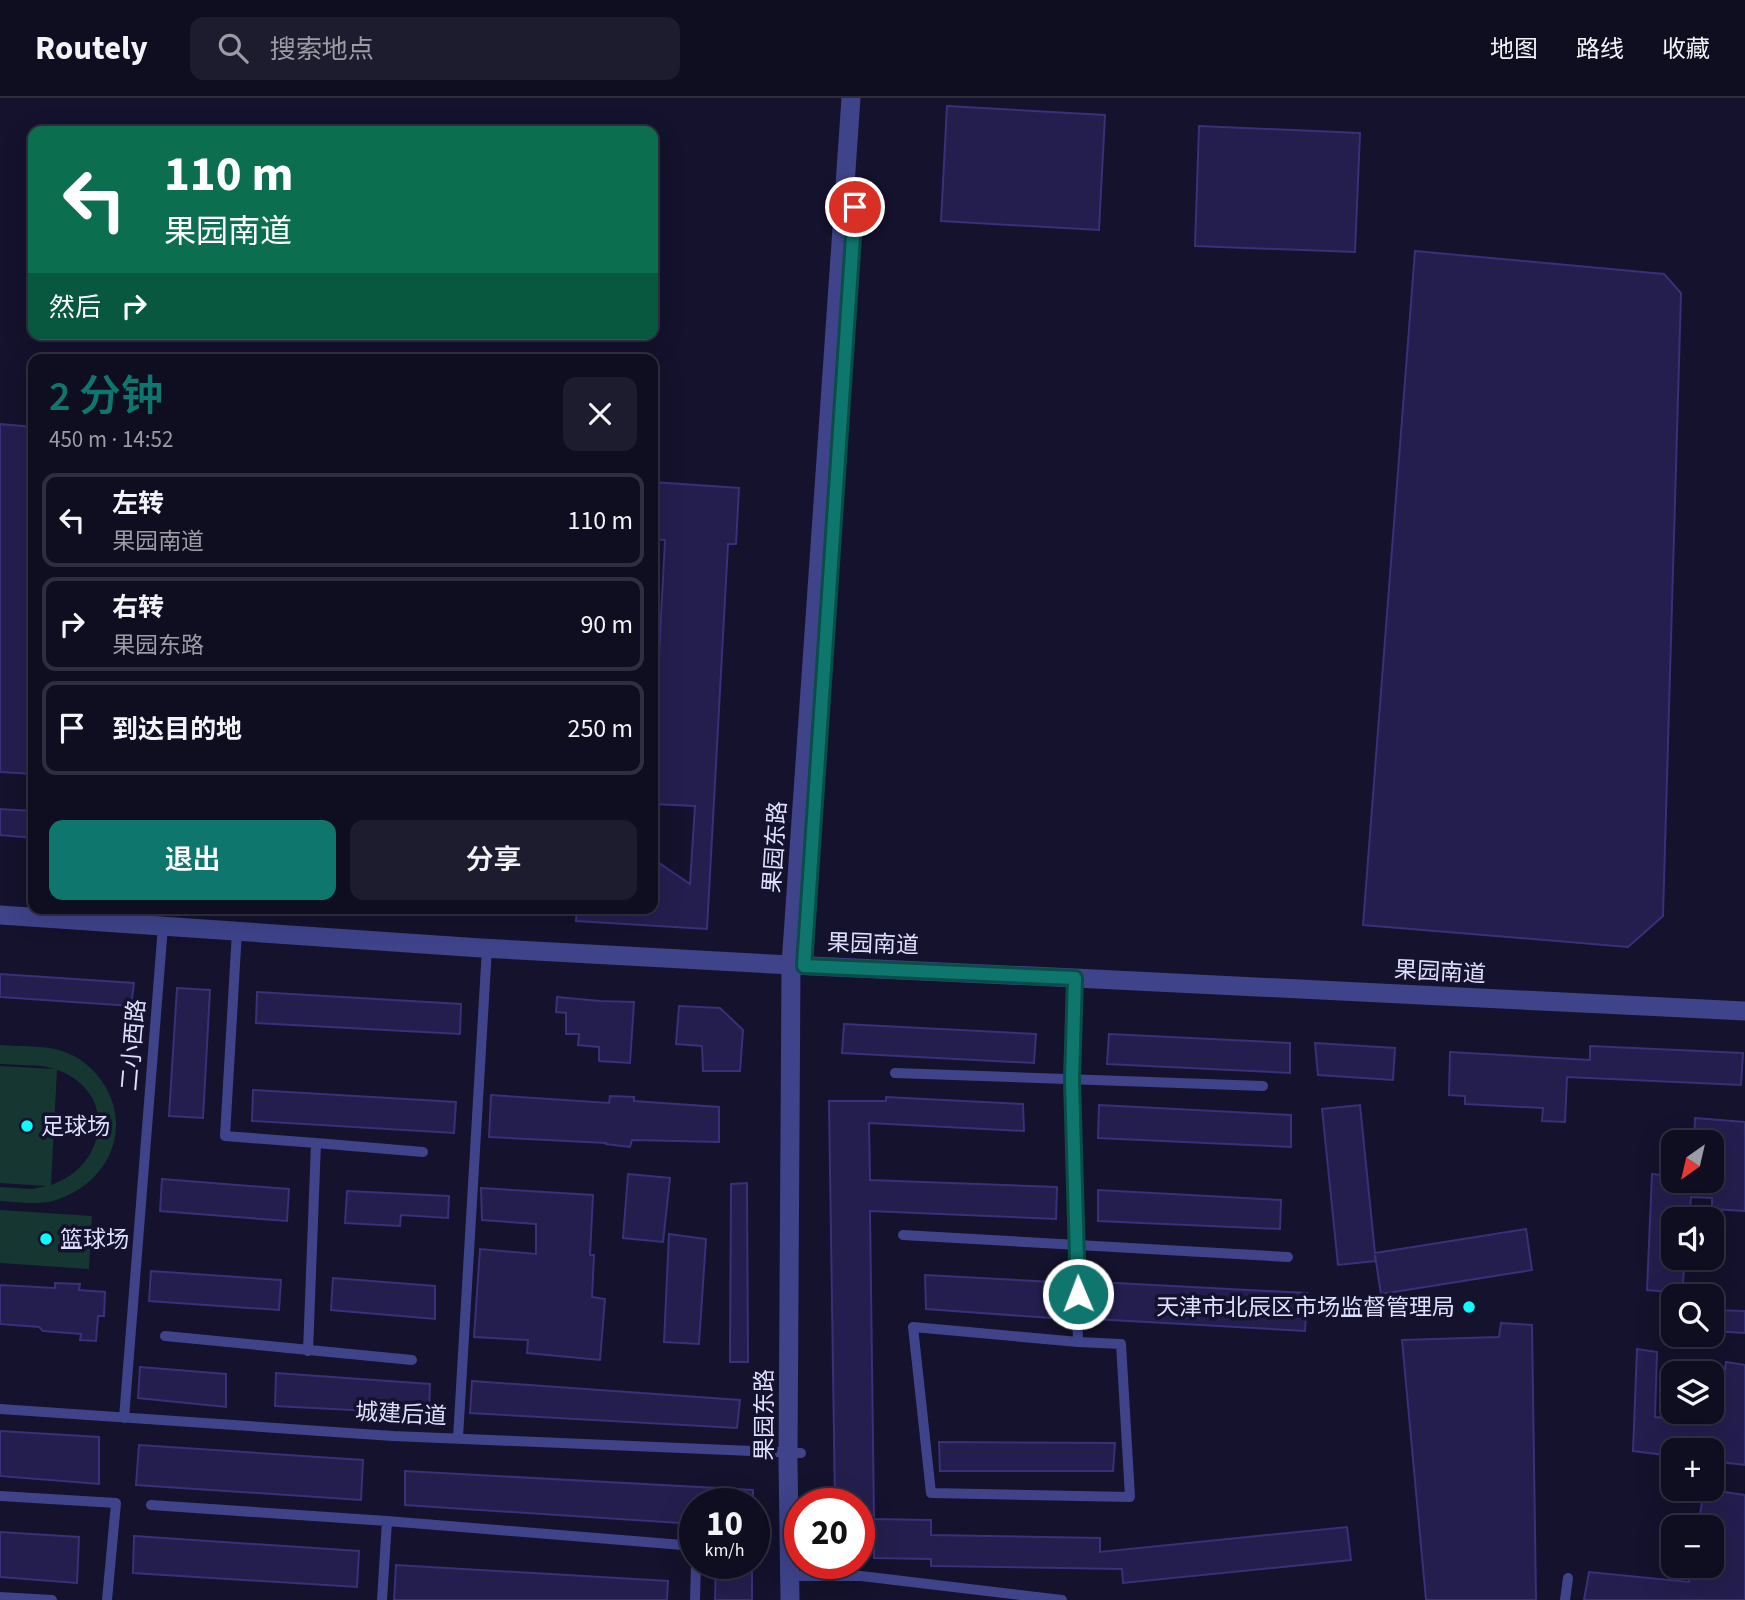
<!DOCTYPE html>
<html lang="zh">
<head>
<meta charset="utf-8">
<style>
	:root { --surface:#0f0e21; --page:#1d1c2e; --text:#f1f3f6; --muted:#9b9ca5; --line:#2f2e3f; --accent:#0f766e }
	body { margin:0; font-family:"Source Sans 3","Noto Sans SC",sans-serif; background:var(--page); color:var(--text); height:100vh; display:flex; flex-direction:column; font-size:26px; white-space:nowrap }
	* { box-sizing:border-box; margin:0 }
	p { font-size:23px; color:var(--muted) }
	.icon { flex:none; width:38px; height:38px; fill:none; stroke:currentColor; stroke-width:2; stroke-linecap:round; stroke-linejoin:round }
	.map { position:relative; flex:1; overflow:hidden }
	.details { position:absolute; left:28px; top:256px; width:630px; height:560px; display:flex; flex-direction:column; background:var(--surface); border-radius:14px; box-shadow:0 7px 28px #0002,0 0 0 2px var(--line) }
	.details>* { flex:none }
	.guide { position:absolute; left:28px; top:28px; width:630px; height:214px; border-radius:14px; box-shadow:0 7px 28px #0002,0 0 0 2px var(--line); background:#0b6e4f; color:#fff; overflow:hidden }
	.needle { width:46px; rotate:214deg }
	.tools { position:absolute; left:1661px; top:1032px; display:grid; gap:14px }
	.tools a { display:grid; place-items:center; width:63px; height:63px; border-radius:14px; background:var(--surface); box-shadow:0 7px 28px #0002,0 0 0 2px var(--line); font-size:35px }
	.speed { position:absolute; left:679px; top:1390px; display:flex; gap:14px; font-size:35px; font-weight:700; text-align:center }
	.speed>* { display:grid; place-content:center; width:91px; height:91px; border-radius:50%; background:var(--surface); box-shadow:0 7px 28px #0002,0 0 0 2px var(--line); line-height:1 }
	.speed small { font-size:18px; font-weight:400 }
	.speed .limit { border:10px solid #d22; background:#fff; color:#111 }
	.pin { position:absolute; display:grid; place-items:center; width:60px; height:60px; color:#fff; margin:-30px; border:4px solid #fff; border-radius:50%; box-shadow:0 2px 7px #0007 }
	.me { position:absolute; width:77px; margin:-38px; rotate:359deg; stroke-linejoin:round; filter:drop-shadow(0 0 5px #0008) }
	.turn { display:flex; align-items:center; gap:24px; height:147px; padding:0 21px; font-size:32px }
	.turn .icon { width:91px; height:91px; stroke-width:2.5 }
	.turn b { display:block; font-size:49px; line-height:60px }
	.then { display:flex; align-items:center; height:66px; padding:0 21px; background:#0003; gap:14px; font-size:26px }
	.round { display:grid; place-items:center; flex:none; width:74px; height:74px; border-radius:14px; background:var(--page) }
	.overview { display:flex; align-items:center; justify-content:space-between; height:119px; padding:0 21px }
	h1 { font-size:42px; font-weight:600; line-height:52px; color:var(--accent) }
	.action { display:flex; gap:14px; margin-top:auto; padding:14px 21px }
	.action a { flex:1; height:80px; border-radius:14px; background:var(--accent); color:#fff; font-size:28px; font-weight:600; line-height:80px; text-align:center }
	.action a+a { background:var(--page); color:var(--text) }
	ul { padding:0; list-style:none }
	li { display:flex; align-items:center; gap:21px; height:94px; margin:0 14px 10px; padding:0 7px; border:4px solid var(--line); border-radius:14px }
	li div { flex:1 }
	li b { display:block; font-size:26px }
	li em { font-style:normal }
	header { display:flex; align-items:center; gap:42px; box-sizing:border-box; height:98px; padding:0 35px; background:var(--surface); border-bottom:2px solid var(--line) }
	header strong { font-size:33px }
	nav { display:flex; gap:38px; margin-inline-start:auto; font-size:24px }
	.search { width:490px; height:63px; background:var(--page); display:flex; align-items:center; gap:18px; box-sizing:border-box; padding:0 24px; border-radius:14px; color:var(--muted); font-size:26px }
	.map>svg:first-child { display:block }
</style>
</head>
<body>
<header>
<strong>Routely</strong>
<div class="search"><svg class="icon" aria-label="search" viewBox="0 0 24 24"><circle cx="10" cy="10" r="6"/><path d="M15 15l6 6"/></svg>搜索地点</div>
<nav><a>地图</a><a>路线</a><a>收藏</a></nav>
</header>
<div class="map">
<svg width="1745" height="1502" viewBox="0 0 1745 1502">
	<rect width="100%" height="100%" fill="#14122c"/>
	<!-- green -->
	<path fill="#153631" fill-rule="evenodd" d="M 0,947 C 24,949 52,946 74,958 C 87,965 98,976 105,988 C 132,1034 107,1084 59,1101 C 41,1108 19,1104 0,1103 L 0,1089 L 32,1091 L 46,1088 L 0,1085 L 0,968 L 54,971 L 43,968 L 0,966 ZM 57,972 C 118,993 108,1068 51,1087 Z
		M 0,1112 L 92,1118 L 89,1171 L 0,1165 Z"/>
	<!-- building -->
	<path fill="#231e4d" stroke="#373179" stroke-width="2" d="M 947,8 L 1105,17 L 1099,132 L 941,123 Z
		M 1199,28 L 1360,35 L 1355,154 L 1195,148 Z
		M 1415,153 L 1664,176 L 1681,195 L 1663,818 L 1628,849 L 1363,827 Z
		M 0,326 L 33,329 L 33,676 L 0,674 Z
		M 653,384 L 739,390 L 736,446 L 728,446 L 707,831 L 576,823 L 577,810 L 653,810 L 653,761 L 690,786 L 695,708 L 653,706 L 653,673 L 665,442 L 653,441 Z
		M 0,711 L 33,713 L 33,740 L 0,737 Z
		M 0,876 L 134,885 L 131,908 L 0,899 Z
		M 177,890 L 210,892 L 203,1020 L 169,1018 Z
		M 257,894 L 461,906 L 460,936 L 256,925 Z
		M 557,899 L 600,903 L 634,904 L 630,965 L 599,963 L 599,949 L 578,947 L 579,936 L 566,936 L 566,915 L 556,914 Z
		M 679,908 L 720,910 L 743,932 L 740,973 L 703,973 L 702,948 L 676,946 Z
		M 844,926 L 1036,936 L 1034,965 L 842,955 Z
		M 1109,936 L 1290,945 L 1290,975 L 1107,966 Z
		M 1315,945 L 1395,950 L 1393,982 L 1318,977 Z
		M 1590,948 L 1743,955 L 1741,987 L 1567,979 L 1565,1024 L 1542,1023 L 1543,1010 L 1465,1006 L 1465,998 L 1449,997 L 1450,954 L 1590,962 Z
		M 253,992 L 456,1004 L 454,1035 L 252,1023 Z
		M 491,997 L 609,1005 L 610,998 L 634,999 L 634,1003 L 719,1009 L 719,1044 L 632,1042 L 630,1049 L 606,1046 L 606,1045 L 489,1039 Z
		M 886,999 L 1023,1006 L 1024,1033 L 869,1025 L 870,1082 L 1057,1089 L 1056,1121 L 870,1113 L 874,1421 L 931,1422 L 931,1437 L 1100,1440 L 1100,1454 L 1347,1429 L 1351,1462 L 1123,1485 L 1122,1471 L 931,1468 L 931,1461 L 874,1460 L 874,1426 L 859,1426 L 859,1405 L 835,1405 L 829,1003 L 886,1003 Z
		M 1099,1007 L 1291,1017 L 1291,1049 L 1098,1040 Z
		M 1360,1007 L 1375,1155 L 1526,1131 L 1532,1172 L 1381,1196 L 1375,1157 L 1375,1163 L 1338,1167 L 1322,1011 Z
		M 1695,1020 L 1745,1024 L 1745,1113 L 1712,1111 L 1712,1100 L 1691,1099 L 1689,1122 L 1673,1122 L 1673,1160 L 1685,1160 L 1682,1195 L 1647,1192 L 1652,1076 L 1673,1078 L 1673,1083 L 1712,1083 L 1712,1045 L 1694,1045 Z
		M 628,1076 L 670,1080 L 663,1144 L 623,1140 Z
		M 162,1081 L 289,1091 L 287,1123 L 160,1113 Z
		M 747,1085 L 748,1264 L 730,1264 L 731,1086 Z
		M 481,1090 L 593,1097 L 590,1157 L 594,1157 L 592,1199 L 605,1201 L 600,1262 L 527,1255 L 528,1242 L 474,1239 L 480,1151 L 536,1156 L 536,1126 L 482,1122 Z
		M 1098,1092 L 1281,1102 L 1280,1131 L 1098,1123 Z
		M 347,1093 L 449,1098 L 448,1120 L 401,1117 L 400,1128 L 345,1125 Z
		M 669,1136 L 706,1141 L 699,1246 L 664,1244 Z
		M 151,1173 L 281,1182 L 279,1212 L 149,1203 Z
		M 925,1177 L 1053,1184 L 1051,1220 L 926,1211 Z
		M 333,1180 L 435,1188 L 435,1221 L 331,1212 Z
		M 1097,1184 L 1307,1195 L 1305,1233 L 1094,1221 Z
		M 55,1185 L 80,1186 L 79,1192 L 105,1194 L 104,1218 L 98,1218 L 96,1243 L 80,1242 L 81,1236 L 43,1233 L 39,1229 L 0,1226 L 0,1187 L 55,1190 Z
		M 1712,1212 L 1745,1213 L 1745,1235 L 1712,1233 Z
		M 1501,1225 L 1532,1227 L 1536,1502 L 1426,1502 L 1402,1242 L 1499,1239 Z
		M 1637,1251 L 1657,1254 L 1655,1319 L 1718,1324 L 1726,1264 L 1745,1267 L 1745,1367 L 1712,1363 L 1712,1353 L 1673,1353 L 1673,1358 L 1633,1353 Z
		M 140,1269 L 226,1276 L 226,1309 L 138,1300 Z
		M 276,1275 L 430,1286 L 429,1316 L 275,1308 Z
		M 472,1283 L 740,1302 L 737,1330 L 470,1315 Z
		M 0,1333 L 99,1339 L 99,1386 L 0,1378 Z
		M 939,1344 L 1115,1345 L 1113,1373 L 940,1373 Z
		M 139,1347 L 363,1362 L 361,1402 L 136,1387 Z
		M 405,1373 L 753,1392 L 753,1405 L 695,1405 L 695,1426 L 405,1407 Z
		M 1704,1391 L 1745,1397 L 1745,1502 L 1584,1502 L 1589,1474 L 1689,1484 L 1692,1468 L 1712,1468 L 1712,1430 L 1698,1430 Z
		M 0,1434 L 79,1439 L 77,1485 L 0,1479 Z
		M 134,1438 L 359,1453 L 357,1489 L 133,1475 Z
		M 716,1465 L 752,1465 L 752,1502 L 715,1502 Z
		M 396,1467 L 668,1483 L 667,1502 L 394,1502 Z"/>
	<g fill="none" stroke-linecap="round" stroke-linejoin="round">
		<!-- service -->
		<path stroke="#3e438a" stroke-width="10" d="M 237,833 L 225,1038 L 316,1045 L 308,1253
			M 1075,880 L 1072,982 L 1078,1244
			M 895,975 L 1263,988
			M 316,1045 L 423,1054
			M 903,1137 L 1288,1159
			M 913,1229 L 1078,1244 L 1121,1246 L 1130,1399 L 931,1395 Z
			M 165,1238 L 412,1262
			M 0,1311 L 393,1338 L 801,1355
			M 124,1320 L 163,828
			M 458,1340 L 487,850
			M 0,1398 L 116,1405 L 107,1502
			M 151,1407 L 387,1423 L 695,1448
			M 790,1478 L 861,1478 L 1062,1502
			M 0,1499 L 52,1502
			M 382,1502 L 387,1423
			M 695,1502 L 696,1465
			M 1565,1502 L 1568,1480"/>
		<!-- minor -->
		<path stroke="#3e438a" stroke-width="19" d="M 0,817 L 481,850 L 791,867 L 1075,880 L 1745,913"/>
		<!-- tertiary -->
		<path stroke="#3e438a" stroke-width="19" d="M 790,1502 L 788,1363 L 791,867 L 851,0"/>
	</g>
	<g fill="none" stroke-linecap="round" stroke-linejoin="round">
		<defs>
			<path id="route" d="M 855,109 L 804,868 L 1075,880 L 1072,982 L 1078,1196"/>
		</defs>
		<!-- route casing -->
		<use href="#route" stroke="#0a4d48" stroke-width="18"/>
		<!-- route -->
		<use href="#route" stroke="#0f766e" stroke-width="12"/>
	</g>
	<!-- markers -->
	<g fill="#0cfcfa" stroke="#14122c" stroke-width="2.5">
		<circle cx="27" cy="1028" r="7"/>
		<circle cx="46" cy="1141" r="7"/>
		<circle cx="1469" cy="1209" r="7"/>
	</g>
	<g text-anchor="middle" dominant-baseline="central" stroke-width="7" stroke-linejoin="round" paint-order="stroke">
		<!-- street labels -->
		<g font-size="23" fill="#dedeff" stroke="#14122c">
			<text transform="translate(775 749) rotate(-86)">果园东路</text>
			<text transform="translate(873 846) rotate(2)">果园南道</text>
			<text transform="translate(1440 874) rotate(3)">果园南道</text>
			<text transform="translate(133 947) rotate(-85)">二小西路</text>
			<text transform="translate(401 1316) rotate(3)">城建后道</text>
			<text transform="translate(764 1317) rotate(-90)">果园东路</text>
		</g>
		<!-- poi labels -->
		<g font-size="23" fill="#dedeff" stroke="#14122c" text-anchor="start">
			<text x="41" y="1028">足球场</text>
			<text x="60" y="1141">篮球场</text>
			<text x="1455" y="1209" text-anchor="end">天津市北辰区市场监督管理局</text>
		</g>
	</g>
</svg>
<div class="tools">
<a><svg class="needle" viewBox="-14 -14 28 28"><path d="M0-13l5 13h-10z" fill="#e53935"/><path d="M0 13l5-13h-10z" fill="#9b9ca5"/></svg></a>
<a><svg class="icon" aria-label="sound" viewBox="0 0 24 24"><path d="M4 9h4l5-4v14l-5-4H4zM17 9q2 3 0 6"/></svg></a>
<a><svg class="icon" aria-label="search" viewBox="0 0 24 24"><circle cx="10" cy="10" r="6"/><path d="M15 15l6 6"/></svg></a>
<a><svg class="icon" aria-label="layers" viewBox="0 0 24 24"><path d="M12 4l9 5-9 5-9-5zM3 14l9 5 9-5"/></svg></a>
<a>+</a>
<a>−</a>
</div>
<div class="speed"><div>10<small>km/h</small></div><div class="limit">20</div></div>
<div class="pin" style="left:855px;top:109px;background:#d93025"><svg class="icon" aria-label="arrive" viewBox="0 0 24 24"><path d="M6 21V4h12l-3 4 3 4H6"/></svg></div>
<svg class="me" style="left:1078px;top:1196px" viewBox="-20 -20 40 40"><circle r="17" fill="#0f766e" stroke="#fff" stroke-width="3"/><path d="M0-11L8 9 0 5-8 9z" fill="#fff"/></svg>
<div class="guide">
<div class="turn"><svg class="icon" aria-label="left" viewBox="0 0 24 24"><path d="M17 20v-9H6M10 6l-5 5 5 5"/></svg><div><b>110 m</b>果园南道</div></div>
<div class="then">然后<svg class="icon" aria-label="right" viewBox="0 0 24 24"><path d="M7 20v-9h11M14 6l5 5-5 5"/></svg></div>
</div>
<section class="details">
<div class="overview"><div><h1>2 分钟</h1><p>450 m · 14:52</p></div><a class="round"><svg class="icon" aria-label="close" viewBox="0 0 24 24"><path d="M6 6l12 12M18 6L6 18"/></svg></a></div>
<ul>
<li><svg class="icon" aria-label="left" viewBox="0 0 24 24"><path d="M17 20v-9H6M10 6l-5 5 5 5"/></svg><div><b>左转</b><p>果园南道</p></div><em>110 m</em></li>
<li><svg class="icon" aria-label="right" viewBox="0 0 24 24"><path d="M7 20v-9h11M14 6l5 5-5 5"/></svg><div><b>右转</b><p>果园东路</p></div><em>90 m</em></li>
<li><svg class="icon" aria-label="arrive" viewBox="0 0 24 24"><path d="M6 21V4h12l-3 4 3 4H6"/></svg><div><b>到达目的地</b></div><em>250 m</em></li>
</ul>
<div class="action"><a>退出</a><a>分享</a></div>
</section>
</div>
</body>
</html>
